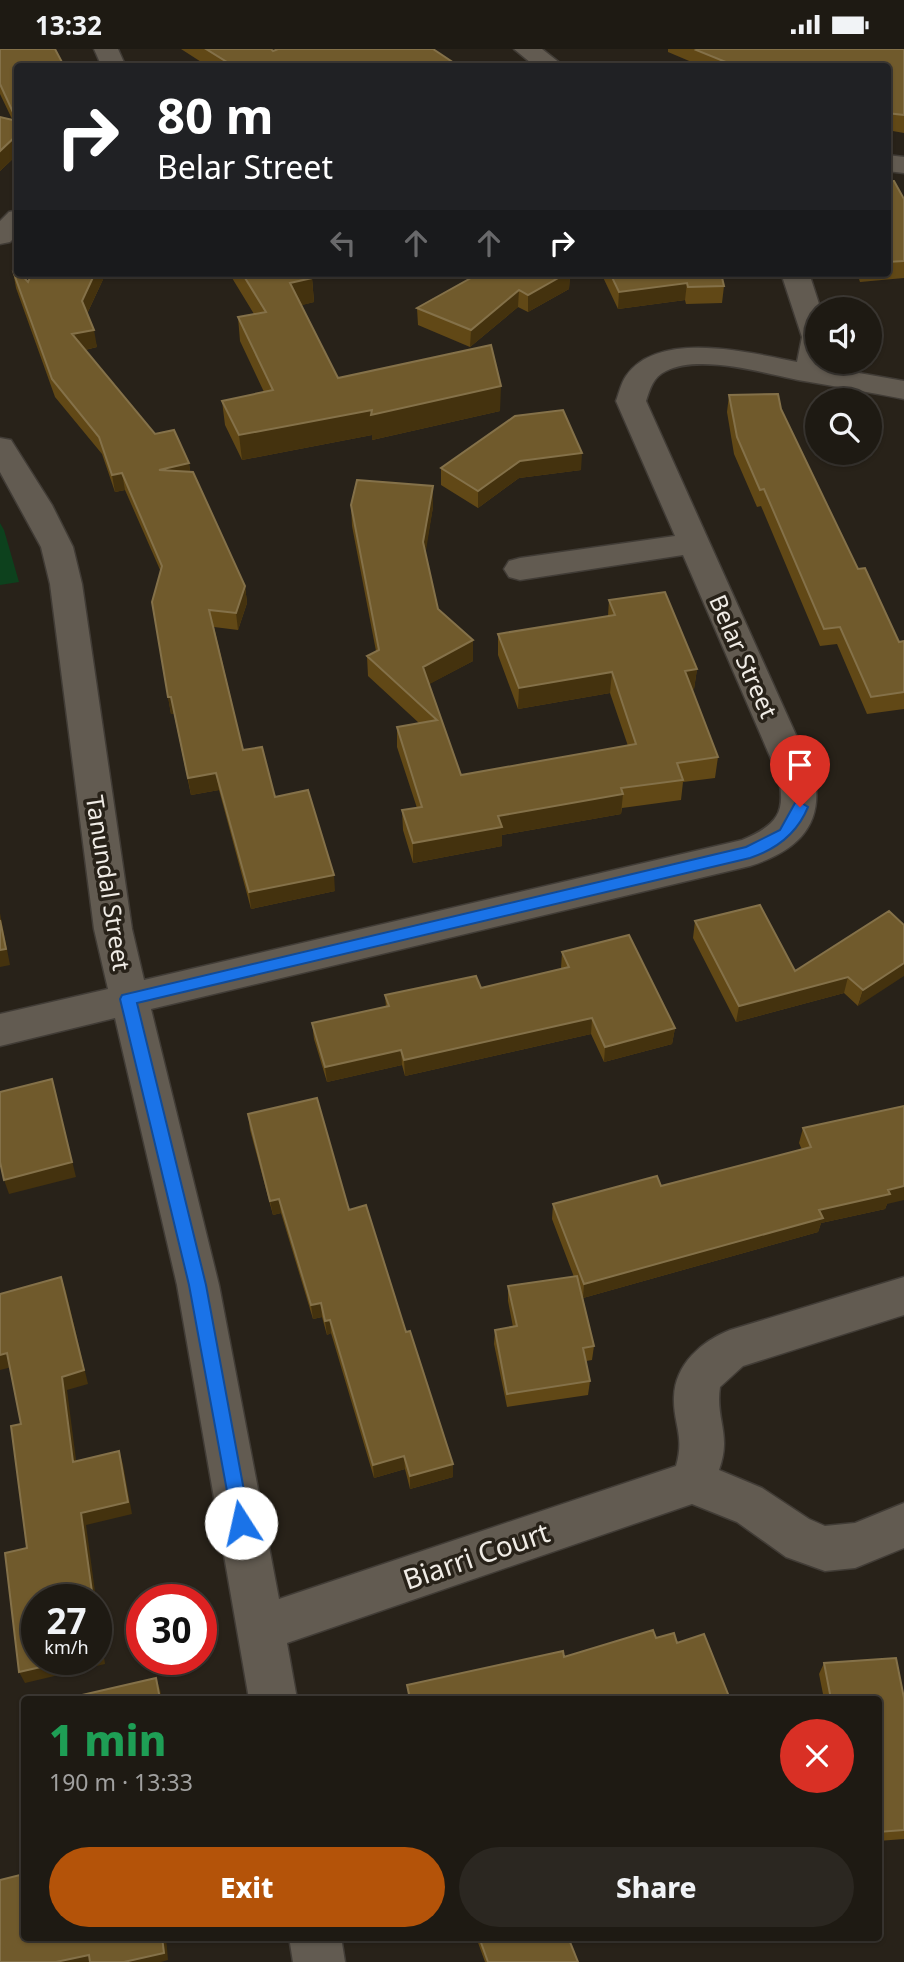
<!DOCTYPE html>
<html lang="en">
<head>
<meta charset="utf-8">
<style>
	:root { --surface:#1e1a13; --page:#2b2721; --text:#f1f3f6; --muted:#a1a1a0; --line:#3c3833; --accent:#b45309 }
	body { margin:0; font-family:"Noto Sans",sans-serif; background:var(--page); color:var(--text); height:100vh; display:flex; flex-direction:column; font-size:26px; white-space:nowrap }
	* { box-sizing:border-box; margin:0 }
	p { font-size:23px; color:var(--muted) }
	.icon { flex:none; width:38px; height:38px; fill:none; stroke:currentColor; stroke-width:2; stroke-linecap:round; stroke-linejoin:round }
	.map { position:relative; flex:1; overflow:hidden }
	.panel { position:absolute; left:21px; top:1647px; width:861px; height:245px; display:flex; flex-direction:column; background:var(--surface); border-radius:7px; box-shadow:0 2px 5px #0004,0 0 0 2px var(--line) }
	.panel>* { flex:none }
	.top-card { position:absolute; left:14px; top:14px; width:877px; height:214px; border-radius:7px; box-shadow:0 2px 5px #0004,0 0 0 2px var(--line); background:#202124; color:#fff; overflow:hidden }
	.tools { position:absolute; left:805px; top:248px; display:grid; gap:14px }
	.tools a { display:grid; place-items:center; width:77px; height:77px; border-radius:50%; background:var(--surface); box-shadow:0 2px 5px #0004,0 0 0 2px var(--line); font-size:35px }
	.speed { position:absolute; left:21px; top:1535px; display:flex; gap:14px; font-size:35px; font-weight:700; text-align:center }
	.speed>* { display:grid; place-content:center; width:91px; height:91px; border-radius:50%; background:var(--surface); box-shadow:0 2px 5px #0004,0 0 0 2px var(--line); line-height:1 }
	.speed small { font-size:18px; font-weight:400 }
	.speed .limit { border:10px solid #d22; background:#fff; color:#111 }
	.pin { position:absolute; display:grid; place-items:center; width:60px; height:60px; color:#fff; margin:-72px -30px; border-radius:50% 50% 50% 0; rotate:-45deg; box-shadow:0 0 7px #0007 }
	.pin .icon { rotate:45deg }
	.me { position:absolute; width:77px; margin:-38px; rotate:350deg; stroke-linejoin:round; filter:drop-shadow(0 0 5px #0008) }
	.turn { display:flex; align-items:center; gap:24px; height:147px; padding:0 28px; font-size:32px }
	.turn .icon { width:91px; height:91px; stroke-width:2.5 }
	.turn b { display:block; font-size:49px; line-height:60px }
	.lanes { display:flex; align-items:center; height:66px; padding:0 28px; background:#0003; justify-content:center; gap:35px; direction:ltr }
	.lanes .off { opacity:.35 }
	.round { display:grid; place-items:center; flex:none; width:74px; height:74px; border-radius:37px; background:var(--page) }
	.head { display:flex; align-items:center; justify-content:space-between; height:119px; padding:0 28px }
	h1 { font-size:42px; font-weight:800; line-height:52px; color:#1e9e55 }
	.primary-button { display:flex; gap:14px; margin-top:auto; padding:14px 28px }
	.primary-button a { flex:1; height:80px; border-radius:42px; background:var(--accent); color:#fff; font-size:28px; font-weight:800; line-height:80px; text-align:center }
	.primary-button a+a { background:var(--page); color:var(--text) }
	.status { display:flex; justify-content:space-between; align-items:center; height:49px; padding:0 35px; background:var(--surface); direction:ltr }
	.status svg { height:19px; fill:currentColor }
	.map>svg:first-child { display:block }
</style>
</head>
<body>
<div class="status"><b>13:32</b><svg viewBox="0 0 49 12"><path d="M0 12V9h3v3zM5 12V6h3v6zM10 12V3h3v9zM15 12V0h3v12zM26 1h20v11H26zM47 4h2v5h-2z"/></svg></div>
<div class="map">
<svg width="904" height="1913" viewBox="0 0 904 1913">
	<rect width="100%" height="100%" fill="#282219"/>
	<!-- green -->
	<path fill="#0d411d" d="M 0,474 L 4,481 L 19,533 L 0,536 Z"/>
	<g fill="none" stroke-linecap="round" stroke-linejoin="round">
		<defs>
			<path id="street" d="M 94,0 L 118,0 L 126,18 L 102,18 Z
				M 514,0 L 542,0 L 565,18 L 536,18 Z
				M 887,106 L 904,108 L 904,124 L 887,122 Z
				M 18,161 L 18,185 L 10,193 L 0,195 L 0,172 L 9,163 Z
				M 781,224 L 809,224 L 821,261 L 817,261 L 817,313 L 826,313 L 825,318 L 904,332 L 904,350 C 869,343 833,337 798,331 C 763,324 700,305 666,322 C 653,328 650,340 646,352 L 814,726 C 825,777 796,802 750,817 L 151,960 L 219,1236 L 279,1550 L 676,1417 C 685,1386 673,1375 674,1348 C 675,1315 702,1292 730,1281 L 904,1228 L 904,1266 L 743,1317 L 720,1338 C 715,1370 732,1385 719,1421 L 762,1439 L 809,1470 L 825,1477 L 855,1474 L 904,1454 L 904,1499 L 855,1519 L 825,1522 L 786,1508 L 737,1473 L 692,1455 L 287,1594 L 297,1650 L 249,1650 L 177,1236 L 115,969 L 0,997 L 0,965 L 108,940 L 94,880 L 50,535 L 41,498 L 0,423 L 0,389 L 11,391 L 52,456 L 73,498 L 82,535 L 132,880 L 144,931 L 742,791 C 777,776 787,764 778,726 L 683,506 L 520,531 L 509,528 L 504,520 L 509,512 L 520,509 L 675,487 L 616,352 C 619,344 621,334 626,327 C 659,280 751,304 797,313 L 802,288 Z
				M 289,1888 L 341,1888 L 345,1913 L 293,1913 Z"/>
		</defs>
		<!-- street casing -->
		<use href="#street" stroke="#413c36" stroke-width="3"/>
		<!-- street -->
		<use href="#street" fill="#625b51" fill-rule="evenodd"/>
	</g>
	<!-- wall -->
	<path fill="#614816" d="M 0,0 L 63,15 L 63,18 L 18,18 L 18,105 L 0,122 L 0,68 L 12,70 L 0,45 Z
		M 181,0 L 271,0 L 273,2 L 460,18 L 209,18 Z
		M 668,0 L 904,0 L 904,84 L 887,81 L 887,18 L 694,18 L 694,14 L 668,3 Z
		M 887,132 L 904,150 L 904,229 L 860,233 L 857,224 L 887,224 Z
		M 13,222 L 28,233 L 32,224 L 106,224 L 87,265 L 97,298 L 85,301 L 155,385 L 189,414 L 190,423 L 245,537 L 247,554 L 238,581 L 214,578 L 243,701 L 275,748 L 335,842 L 251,860 L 219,741 L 191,746 L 174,665 L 171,665 L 152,553 L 161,523 L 125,441 L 115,443 L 102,405 L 55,348 L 16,239 Z
		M 229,224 L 309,224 L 312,229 L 314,253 L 301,256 L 338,329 L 500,362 L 372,391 L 372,386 L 242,411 L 225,376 L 222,352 L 264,343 L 240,292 L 238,268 L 254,265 Z
		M 480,224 L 570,224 L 569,240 L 528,263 L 518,258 L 470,298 L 418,276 L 417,259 Z
		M 601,224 L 721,224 L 724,237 L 722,254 L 686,255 L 685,251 L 618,260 Z
		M 729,346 L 781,360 L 858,520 L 899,593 L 904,592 L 904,660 L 867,665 L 837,595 L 820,597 L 761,457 L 757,458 L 734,405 L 727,363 Z
		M 441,419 L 581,421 L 519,429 L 478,459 L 441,436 Z
		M 351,456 L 433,458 L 425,503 L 438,560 L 473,591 L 473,612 L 429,635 L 461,726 L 628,697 L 610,644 L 518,660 L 498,606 L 498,585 L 608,567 L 609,551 L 697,620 L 694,640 L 692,641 L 718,708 L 715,729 L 683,733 L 681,751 L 622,759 L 621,765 L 502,786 L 502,797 L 413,814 L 403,781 L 402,761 L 417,759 L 397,698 L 397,678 L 419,674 L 368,627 L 367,607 L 376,602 L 352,477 Z
		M 889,862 L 858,957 L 844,944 L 736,973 L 693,889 L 695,872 L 795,922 Z
		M 562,903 L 675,979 L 672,995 L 604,1013 L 591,985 L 405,1027 L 402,1016 L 327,1033 L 314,990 L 312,974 L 386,958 L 385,946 L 481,939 L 561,920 Z
		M 248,1065 L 349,1161 L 406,1283 L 453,1428 L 410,1440 L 405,1420 L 374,1429 L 331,1284 L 327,1286 L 322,1268 L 313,1270 L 281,1164 L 273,1166 L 250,1081 Z
		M 803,1079 L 887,1155 L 885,1160 L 821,1174 L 818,1183 L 583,1249 L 594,1297 L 592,1311 L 586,1312 L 590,1332 L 588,1346 L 507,1358 L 494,1295 L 495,1281 L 513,1278 L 508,1252 L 508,1237 L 574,1228 L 552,1170 L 553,1155 L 661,1137 L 802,1101 L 799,1094 Z
		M 824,1614 L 904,1649 L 904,1790 L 878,1792 L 878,1650 L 824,1650 L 819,1625 Z
		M 476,1888 L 568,1888 L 578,1913 L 485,1913 Z"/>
	<!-- shaded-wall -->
	<path fill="#44320e" d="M 18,85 L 18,105 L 0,122 L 0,102 Z
		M 95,224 L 106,224 L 85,269 L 82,252 Z
		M 567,224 L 570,224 L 569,240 L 528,263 L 528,246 Z
		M 312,229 L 314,253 L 292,259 L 290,234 Z
		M 687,234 L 685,251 L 618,260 L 619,243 Z
		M 519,241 L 518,258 L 470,298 L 471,281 Z
		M 94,281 L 97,298 L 75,303 L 72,285 Z
		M 501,337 L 500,362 L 372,391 L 372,386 L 242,411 L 239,386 Z
		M 582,404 L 581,421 L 519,429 L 478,459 L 478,442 L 520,412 Z
		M 189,414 L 191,432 L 159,421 Z
		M 122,424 L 125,441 L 115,443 L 112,426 Z
		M 433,437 L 433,458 L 424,514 L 423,493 Z
		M 245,537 L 247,554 L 238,581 L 236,564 Z
		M 473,591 L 473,612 L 424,638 L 423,618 Z
		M 697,620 L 694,640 L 683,642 L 685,622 Z
		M 612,623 L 610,644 L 518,660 L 519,639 Z
		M 168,648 L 171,648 L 174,665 L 171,665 Z
		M 216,724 L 219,741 L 191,746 L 188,729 Z
		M 623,745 L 621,765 L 502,786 L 502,797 L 413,814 L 413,794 L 498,767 Z
		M 334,826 L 335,842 L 251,860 L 249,843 Z
		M 0,864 L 10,916 L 0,918 Z
		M 904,914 L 904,927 L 858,957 L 863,941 Z
		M 848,928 L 844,944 L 736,973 L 739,957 Z
		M 592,969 L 591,985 L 405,1027 L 404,1011 Z
		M 675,979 L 672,995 L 604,1013 L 605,998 Z
		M 401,1001 L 402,1016 L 327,1033 L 325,1018 Z
		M 52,1030 L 76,1128 L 9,1145 L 4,1131 Z
		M 904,1137 L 904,1151 L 887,1155 L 885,1160 L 821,1174 L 818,1183 L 583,1249 L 584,1235 L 819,1161 Z
		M 279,1150 L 281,1164 L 273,1166 L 270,1152 Z
		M 61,1228 L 66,1242 L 88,1335 L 67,1341 L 78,1426 L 73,1413 L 62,1328 Z
		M 321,1254 L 322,1268 L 313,1270 L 311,1256 Z
		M 330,1271 L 331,1284 L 327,1286 L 325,1272 Z
		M 7,1304 L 12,1318 L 0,1321 L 0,1306 Z
		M 119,1402 L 123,1415 L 132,1465 L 86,1476 L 96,1550 L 93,1550 L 81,1464 Z
		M 404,1407 L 405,1420 L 374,1429 L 373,1416 Z
		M 453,1415 L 453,1428 L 410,1440 L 410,1427 Z
		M 96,1551 L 105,1615 L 25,1634 L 19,1623 L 76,1610 L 96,1610 Z
		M 156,1629 L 160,1640 L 162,1650 L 160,1650 Z
		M 162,1888 L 166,1888 L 168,1911 L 161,1913 L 124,1913 Z
		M 89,1906 L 94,1913 L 56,1913 Z"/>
	<!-- building -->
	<path fill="#705a2c" stroke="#847149" stroke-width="2" d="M 0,0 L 55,0 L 63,15 L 62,18 L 18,18 L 18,85 L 0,102 L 0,68 L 17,72 L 0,35 Z
		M 206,0 L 271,0 L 273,2 L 278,0 L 433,0 L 460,18 L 235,18 Z
		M 698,0 L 904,0 L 904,66 L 887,64 L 887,18 L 738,18 L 696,1 Z
		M 887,132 L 894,132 L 904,150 L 904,212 L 887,213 Z
		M 17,220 L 18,224 L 20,224 L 28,233 L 32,224 L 95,224 L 82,252 L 94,281 L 72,285 L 155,385 L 174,381 L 189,414 L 159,421 L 193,423 L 245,537 L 236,564 L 209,561 L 243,701 L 262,698 L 275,748 L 308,741 L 334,826 L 249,843 L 216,724 L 188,729 L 171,648 L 168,648 L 152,553 L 162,517 L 122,424 L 112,426 L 99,388 L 52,330 L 13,222 Z
		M 242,224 L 309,224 L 312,229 L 290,234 L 338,329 L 491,296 L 501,337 L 371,366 L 372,361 L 239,386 L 222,352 L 273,341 L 238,268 L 266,263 Z
		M 480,224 L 567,224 L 528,246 L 519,241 L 471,281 L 417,259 Z
		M 610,224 L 721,224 L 724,237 L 688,238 L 687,234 L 619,243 Z
		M 778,345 L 781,360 L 858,520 L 865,519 L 899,593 L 904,592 L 904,643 L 871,648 L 840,578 L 824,580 L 764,440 L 760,441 L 737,388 L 729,346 Z
		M 563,361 L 582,404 L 520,412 L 478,442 L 441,419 L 515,367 Z
		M 357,431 L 433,437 L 423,493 L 438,560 L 473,591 L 423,618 L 461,726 L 636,695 L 612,623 L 519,639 L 498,585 L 615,566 L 609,551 L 665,543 L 697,620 L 685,622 L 718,708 L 677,714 L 683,731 L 621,739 L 623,745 L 498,767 L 502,778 L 413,794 L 402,761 L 422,758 L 397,678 L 437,671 L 367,607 L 379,601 L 351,456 Z
		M 760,856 L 795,922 L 889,862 L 904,876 L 904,914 L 863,941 L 848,928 L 739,957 L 695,872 Z
		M 0,871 L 6,900 L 0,901 Z
		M 629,886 L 675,979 L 605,998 L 592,969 L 404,1011 L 401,1001 L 325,1018 L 312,974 L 389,957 L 385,946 L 476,927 L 481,939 L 569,918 L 562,903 Z
		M 52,1030 L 72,1113 L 4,1131 L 0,1113 L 0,1043 Z
		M 317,1049 L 349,1161 L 366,1156 L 406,1283 L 410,1282 L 453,1415 L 410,1427 L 404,1407 L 373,1416 L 330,1271 L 325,1272 L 321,1254 L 311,1256 L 279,1150 L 270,1152 L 248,1065 Z
		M 904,1057 L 904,1137 L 888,1141 L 890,1145 L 819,1161 L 823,1169 L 584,1235 L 553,1155 L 657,1127 L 661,1137 L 811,1098 L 803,1079 Z
		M 577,1227 L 594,1297 L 583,1299 L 590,1332 L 507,1345 L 495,1281 L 517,1277 L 508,1237 Z
		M 61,1228 L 84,1321 L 62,1328 L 73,1413 L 119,1402 L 128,1453 L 81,1464 L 93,1550 L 37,1550 L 37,1610 L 76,1610 L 19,1623 L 5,1504 L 27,1499 L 11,1377 L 21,1375 L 7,1304 L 0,1306 L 0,1245 Z
		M 96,1574 L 100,1604 L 96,1605 Z
		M 653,1581 L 656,1589 L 674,1584 L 677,1594 L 704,1585 L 730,1650 L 410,1650 L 407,1636 L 563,1602 L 564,1608 Z
		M 896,1609 L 904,1649 L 904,1781 L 878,1783 L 878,1650 L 831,1650 L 824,1614 Z
		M 156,1629 L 160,1650 L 83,1650 L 82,1646 Z
		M 24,1825 L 24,1888 L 162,1888 L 164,1904 L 124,1913 L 90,1913 L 89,1906 L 56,1913 L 0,1913 L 0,1831 Z
		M 479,1888 L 568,1888 L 578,1913 L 488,1913 Z"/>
	<!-- route -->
	<path fill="#1a73e8" stroke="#114b97" stroke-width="2" d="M 800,753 L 808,758 C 797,785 777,800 750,809 L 137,954 L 206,1236 L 250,1474 L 248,1480 L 241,1483 L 234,1480 L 189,1236 L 120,950 L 122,946 L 746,798 L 780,781 L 795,754 Z"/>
	<g text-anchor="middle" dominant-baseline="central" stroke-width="7" stroke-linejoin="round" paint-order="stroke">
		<!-- street labels -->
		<g font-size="24" fill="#f0ece6" stroke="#282219">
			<text transform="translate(744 607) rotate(66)">Belar Street</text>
			<text transform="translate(109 834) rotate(81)">Tanundal Street</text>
		</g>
		<!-- near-street labels -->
		<g font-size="28" fill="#f0ece6" stroke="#282219">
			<text transform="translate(476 1506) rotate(-19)">Biarri Court</text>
		</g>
	</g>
</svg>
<div class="tools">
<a><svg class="icon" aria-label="sound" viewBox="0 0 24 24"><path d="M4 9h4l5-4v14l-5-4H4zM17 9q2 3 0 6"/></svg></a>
<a><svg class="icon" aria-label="search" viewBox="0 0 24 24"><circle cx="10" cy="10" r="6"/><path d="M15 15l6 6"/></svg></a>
</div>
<div class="speed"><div>27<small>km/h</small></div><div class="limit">30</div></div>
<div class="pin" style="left:800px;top:758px;background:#d93025"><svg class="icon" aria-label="arrive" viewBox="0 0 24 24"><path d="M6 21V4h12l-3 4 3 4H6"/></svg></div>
<svg class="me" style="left:241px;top:1474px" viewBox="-20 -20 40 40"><circle r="19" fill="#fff"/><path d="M0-13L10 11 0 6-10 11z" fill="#1a73e8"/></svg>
<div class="top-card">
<div class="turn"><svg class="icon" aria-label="right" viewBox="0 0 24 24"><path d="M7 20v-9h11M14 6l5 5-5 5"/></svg><div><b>80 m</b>Belar Street</div></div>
<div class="lanes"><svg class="icon off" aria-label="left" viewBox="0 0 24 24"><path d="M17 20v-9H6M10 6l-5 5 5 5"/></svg><svg class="icon off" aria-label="ahead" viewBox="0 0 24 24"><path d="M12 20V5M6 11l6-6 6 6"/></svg><svg class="icon off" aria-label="ahead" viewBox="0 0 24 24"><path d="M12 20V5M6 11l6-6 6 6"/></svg><svg class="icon" aria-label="right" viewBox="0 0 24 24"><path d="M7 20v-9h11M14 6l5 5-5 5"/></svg></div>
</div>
<section class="panel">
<div class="head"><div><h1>1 min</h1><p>190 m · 13:33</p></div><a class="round" style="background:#d93025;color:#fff"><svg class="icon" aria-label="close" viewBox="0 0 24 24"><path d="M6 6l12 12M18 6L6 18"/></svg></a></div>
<div class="primary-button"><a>Exit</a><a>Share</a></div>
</section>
</div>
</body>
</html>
